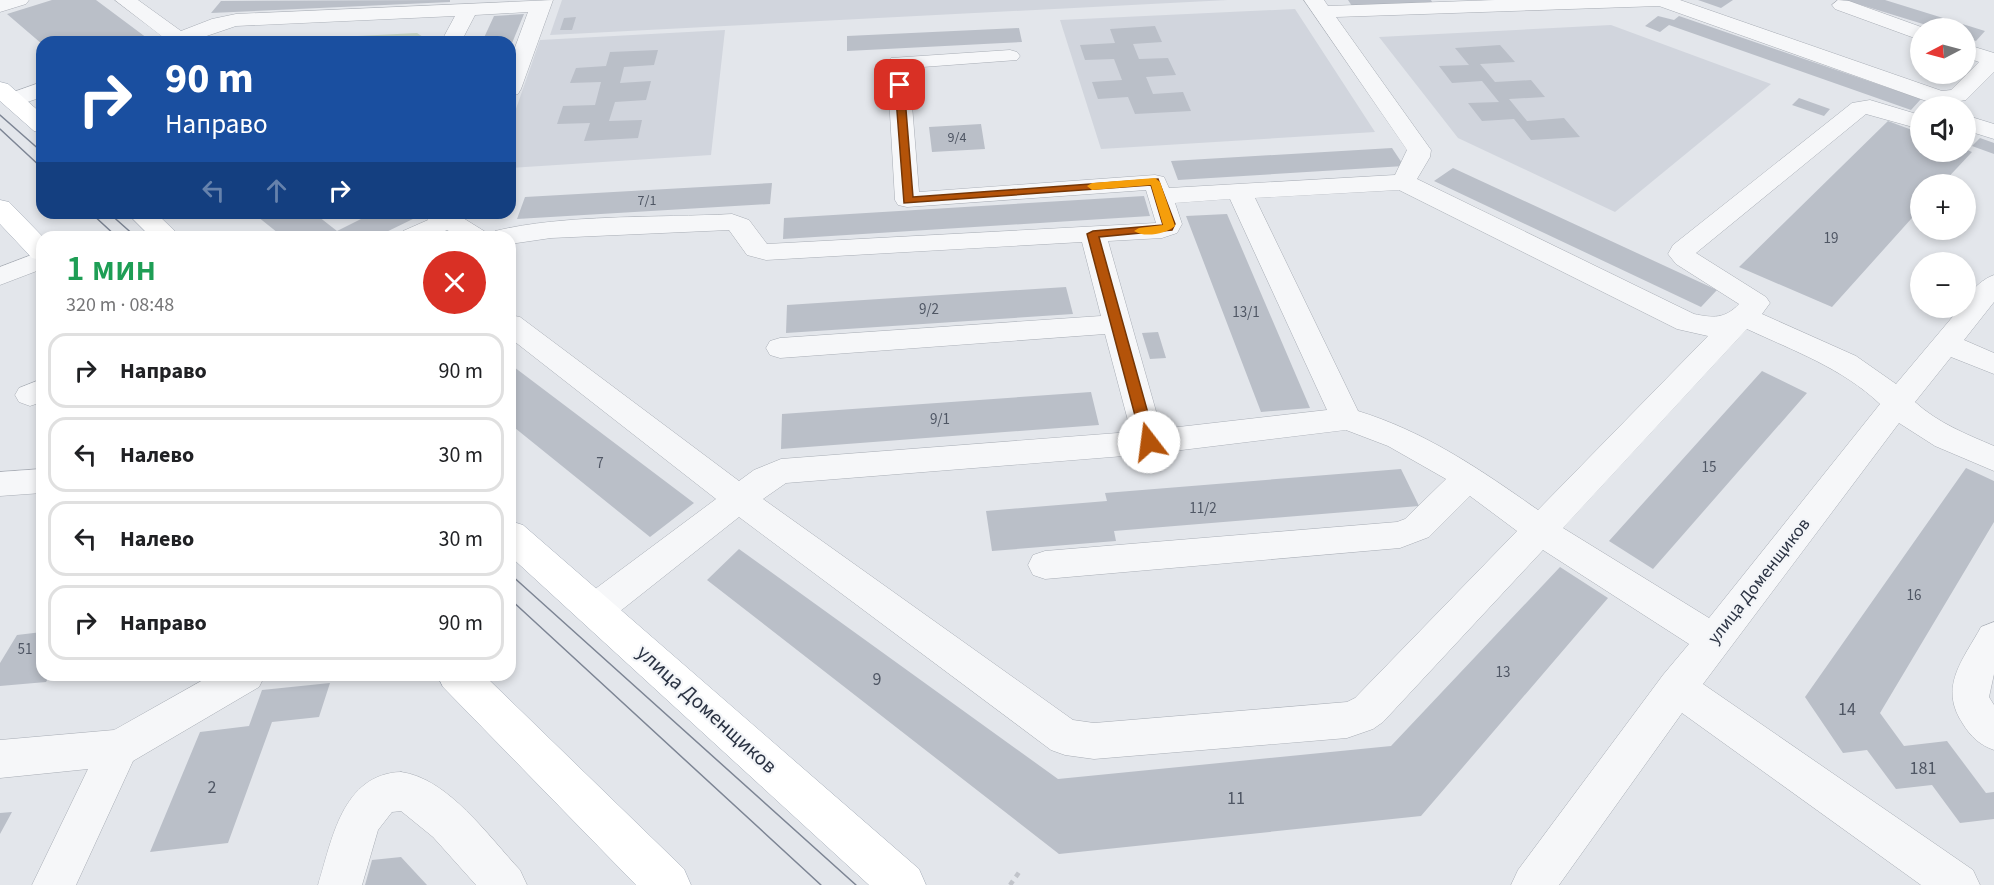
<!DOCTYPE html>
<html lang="ru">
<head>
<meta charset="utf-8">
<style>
	:root { --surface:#fff; --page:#f2f2f2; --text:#202124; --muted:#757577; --line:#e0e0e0 }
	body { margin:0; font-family:"Source Sans 3",sans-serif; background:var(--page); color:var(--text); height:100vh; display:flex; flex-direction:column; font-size:22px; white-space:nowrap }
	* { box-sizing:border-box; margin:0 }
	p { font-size:20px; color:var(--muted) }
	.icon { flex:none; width:33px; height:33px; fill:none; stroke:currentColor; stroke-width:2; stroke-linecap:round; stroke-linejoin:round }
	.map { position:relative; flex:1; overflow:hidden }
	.side { position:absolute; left:36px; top:231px; width:480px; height:450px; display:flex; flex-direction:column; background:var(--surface); border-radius:18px; box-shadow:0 3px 9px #0003 }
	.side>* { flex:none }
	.top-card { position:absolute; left:36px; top:36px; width:480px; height:183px; border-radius:18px; box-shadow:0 3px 9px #0003; background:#1a4fa0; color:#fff; overflow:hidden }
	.needle { width:39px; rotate:264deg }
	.fabs { position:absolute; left:1910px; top:18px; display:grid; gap:12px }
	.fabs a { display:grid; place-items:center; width:66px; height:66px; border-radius:50%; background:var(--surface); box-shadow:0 3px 9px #0003; font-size:30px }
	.pin { position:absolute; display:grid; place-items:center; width:51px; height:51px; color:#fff; margin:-26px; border-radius:12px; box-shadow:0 3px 9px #0006 }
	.me { position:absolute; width:66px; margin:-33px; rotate:345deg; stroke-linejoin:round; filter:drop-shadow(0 0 4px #0008) }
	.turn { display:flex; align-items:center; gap:21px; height:126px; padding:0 30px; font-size:27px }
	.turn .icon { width:78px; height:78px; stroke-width:2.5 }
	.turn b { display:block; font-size:42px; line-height:51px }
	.lanes { display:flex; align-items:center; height:57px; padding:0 30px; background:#0003; justify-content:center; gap:30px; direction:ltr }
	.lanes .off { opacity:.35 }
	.round { display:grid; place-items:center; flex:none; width:63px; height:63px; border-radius:32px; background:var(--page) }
	.headline { display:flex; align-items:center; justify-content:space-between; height:102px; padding:0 30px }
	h1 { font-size:36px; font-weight:600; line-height:45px; color:#1e9e55 }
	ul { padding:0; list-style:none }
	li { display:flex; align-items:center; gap:18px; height:75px; margin:0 12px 9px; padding:0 18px; border:3px solid var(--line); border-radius:18px }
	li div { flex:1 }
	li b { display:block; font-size:22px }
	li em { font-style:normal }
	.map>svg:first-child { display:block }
</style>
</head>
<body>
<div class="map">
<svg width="1994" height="885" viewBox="0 0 1994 885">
	<rect width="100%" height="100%" fill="#e3e6eb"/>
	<!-- built -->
	<path fill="#d1d5dd" d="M 562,0 L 1228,0 L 550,35 Z
		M 1295,9 L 1375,132 L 1101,149 L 1060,20 Z
		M 1611,25 L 1771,84 L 1615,212 L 1458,138 L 1379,37 Z
		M 725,30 L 711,155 L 510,168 L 510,126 L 540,40 Z"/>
	<!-- green -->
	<path fill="#c8d5c4" d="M 417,33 L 423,37 L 420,42 L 323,42 L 338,37 Z"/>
	<!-- building -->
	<path fill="#babfc8" d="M 52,0 L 96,0 L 151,41 L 42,44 L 7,14 Z
		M 450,0 L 450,2 L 211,13 L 221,1 Z
		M 1348,0 L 1431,0 L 1432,2 L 1352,6 Z
		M 1698,0 L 1733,0 L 1721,8 Z
		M 1845,0 L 1885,0 L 1985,31 L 1976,41 L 1965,37 L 1965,28 L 1936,28 Z
		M 524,14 L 510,48 L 510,42 L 482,42 L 494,16 Z
		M 1658,16 L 1674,20 L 1679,16 L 1921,99 L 1911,110 L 1669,25 L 1660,32 L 1645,26 Z
		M 576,17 L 572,30 L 560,30 L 564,18 Z
		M 1155,26 L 1162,42 L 1133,44 L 1139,59 L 1168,58 L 1176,75 L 1146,77 L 1153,94 L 1183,92 L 1191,111 L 1135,114 L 1128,97 L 1098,99 L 1092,82 L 1122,80 L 1114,59 L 1085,60 L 1080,45 L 1115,43 L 1110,29 Z
		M 1019,28 L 1022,42 L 847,51 L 847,36 Z
		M 1500,45 L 1515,62 L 1480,64 L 1495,82 L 1531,80 L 1545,97 L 1509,99 L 1527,121 L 1564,118 L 1580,137 L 1531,140 L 1514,119 L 1482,121 L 1468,103 L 1499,102 L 1482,81 L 1452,83 L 1439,66 L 1469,65 L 1455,48 Z
		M 658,50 L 654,65 L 624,67 L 620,83 L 651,81 L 646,100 L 615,102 L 609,121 L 642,120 L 638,138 L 584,141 L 590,123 L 557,124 L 563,106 L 595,105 L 601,82 L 570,83 L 576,68 L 606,66 L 610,52 Z
		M 1799,98 L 1830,109 L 1824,116 L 1792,105 Z
		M 1888,121 L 1920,133 L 1920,152 L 1965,152 L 1965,149 L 1972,152 L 1942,184 L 1920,184 L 1920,209 L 1832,307 L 1739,267 Z
		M 981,124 L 985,149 L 932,152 L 929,127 Z
		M 1980,138 L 1994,143 L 1994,154 L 1972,146 Z
		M 1392,148 L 1404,166 L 1178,180 L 1171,161 Z
		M 1453,168 L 1717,290 L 1701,307 L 1434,181 Z
		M 772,183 L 770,204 L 517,219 L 525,197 Z
		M 1144,196 L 1150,216 L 783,239 L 784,218 Z
		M 253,213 L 314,213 L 337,231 L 373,213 L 410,213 L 417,217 L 376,237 L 283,237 Z
		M 1227,214 L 1310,408 L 1261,412 L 1186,216 Z
		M 1066,287 L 1073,314 L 786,333 L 787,305 Z
		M 1158,332 L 1166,358 L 1150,359 L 1142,333 Z
		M 510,364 L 694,503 L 650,537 L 510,424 Z
		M 1762,371 L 1807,393 L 1653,569 L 1609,541 Z
		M 1091,392 L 1099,425 L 781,449 L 782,414 Z
		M 1966,468 L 1994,481 L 1994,522 L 1880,713 L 1904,746 L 1947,741 L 1986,793 L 1994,792 L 1994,819 L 1960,823 L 1932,785 L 1896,789 L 1867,750 L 1843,753 L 1805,697 Z
		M 1401,469 L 1419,506 L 1114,531 L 1116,541 L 992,551 L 986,511 L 1107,501 L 1105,493 Z
		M 739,549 L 1058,779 L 1391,746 L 1560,567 L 1608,598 L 1421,816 L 1059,854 L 707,580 Z
		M 42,632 L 42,675 L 50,675 L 46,682 L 0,686 L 0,663 L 17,635 Z
		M 330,683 L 319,717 L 272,722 L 228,843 L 150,852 L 200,732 L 249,726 L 262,690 Z
		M 12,812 L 0,834 L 0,813 Z
		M 401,857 L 427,885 L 365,885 L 372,860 Z"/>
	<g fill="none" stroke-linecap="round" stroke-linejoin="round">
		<defs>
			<path id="minor" d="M 0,0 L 29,0 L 26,4 L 0,12 Z
				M 115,0 L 138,0 L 181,31 L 212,19 L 236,14 L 553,0 L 521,89 L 518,94 L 510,96 L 510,61 L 528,12 L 475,15 L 461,42 L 441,42 L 455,16 L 236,26 L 189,42 L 161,42 L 164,38 Z
				M 1304,0 L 1324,0 L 1328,6 L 1495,0 L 1680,0 L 1942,91 L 1951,90 L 1979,62 L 1965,57 L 1965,44 L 1994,53 L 1994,72 L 1966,100 L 1954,102 L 1956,106 L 1934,106 L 1932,103 L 1659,6 L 1336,17 L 1431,150 L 1430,157 L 1417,179 L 1694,314 C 1713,318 1725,319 1739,304 L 1676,264 L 1668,254 L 1673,245 L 1852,103 L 1870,100 L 1920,115 L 1920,129 L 1866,114 L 1696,253 L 1766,297 L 1770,303 L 1762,314 L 1856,356 L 1896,384 L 1960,308 L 1965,308 C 1965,294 1982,279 1994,275 L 1994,302 L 1964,340 L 1994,353 L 1994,374 L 1951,357 L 1915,402 C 1938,423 1966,434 1994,446 L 1994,471 L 1935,446 L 1899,423 L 1703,684 L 1973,870 L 1980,885 L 1921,885 L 1682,713 L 1559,885 L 1511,885 L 1518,870 L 1663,675 L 1689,644 L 1543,550 L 1383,722 L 1373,729 L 1347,738 L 1094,759 L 1065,755 L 1051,750 L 739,517 L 609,620 L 596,624 L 583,620 L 578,609 L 583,598 L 716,499 L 510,338 L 510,315 L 520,317 L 739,481 L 754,470 L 781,459 L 1131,432 L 1105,334 L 780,358 L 770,355 L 766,348 L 770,341 L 780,338 L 1101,316 L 1082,242 L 766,260 L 747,255 L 729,230 L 551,238 L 510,244 L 510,237 L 460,237 L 447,230 L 432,237 L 399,237 L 403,231 L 428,220 L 421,213 L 467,213 L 463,218 L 492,236 L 495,231 C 565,214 658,218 732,214 L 749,220 L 767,244 L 1156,223 L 1146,190 L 907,207 L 898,205 L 895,200 L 887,62 L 891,58 L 1010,50 L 1017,52 L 1020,56 L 1017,60 L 909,68 L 919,192 L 1155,175 L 1164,177 L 1169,188 L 1395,175 L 1407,150 ZM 1399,190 L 1677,329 L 1708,336 L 1538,510 C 1481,470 1426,432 1358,411 L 1255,198 ZM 1230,199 L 1327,410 L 1161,429 L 1108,241 L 1162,238 L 1177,233 L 1182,224 L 1175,203 ZM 1747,329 C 1794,351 1842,368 1880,404 L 1709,618 L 1563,528 ZM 1346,430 L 1388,446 L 1446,479 L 1405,519 L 1397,522 L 1045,551 L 1033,555 L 1028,565 L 1033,575 L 1045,579 L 1400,548 L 1429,537 L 1470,496 L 1517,531 L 1355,698 L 1347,702 L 1094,723 L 1073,720 L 763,499 L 786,483 L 1149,454 Z
				M 1838,0 L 1849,1 L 1924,28 L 1920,28 L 1920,40 L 1835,9 L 1832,5 Z
				M 42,82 L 42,97 L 13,107 L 5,105 L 2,100 L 5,95 Z
				M 1965,115 L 1994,124 L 1994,139 L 1965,130 Z
				M 42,251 L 42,269 L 0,285 L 0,267 Z
				M 42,379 L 42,402 L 30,406 L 19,402 L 15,395 L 19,388 Z
				M 42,469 L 42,493 L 0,496 L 0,472 Z
				M 1994,622 L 1994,674 L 1989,697 L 1994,705 L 1994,750 C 1980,745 1971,737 1963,724 C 1938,687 1963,660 1981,627 Z
				M 212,675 L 265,675 L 259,687 L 133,761 L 76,885 L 32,885 L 88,769 L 0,778 L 0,740 L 114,730 Z
				M 401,772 C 448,778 489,837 520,870 L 527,885 L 476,885 L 433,837 L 401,811 L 392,812 L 378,830 L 362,885 L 318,885 C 332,840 342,774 401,772 Z"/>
			<path id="major" d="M 0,82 L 8,84 L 42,114 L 42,133 L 34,131 L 0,101 Z
				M 0,200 L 9,202 L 43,237 L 42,260 L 32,258 L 0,224 Z
				M 127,213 L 156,213 L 181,237 L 151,237 Z
				M 510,521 L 523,525 L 919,869 L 926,885 L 869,885 L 510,556 Z
				M 437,675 L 484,675 L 684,869 L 691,885 L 636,885 L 443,687 Z"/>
		</defs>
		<!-- minor casing -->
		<use href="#minor" stroke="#a8adb5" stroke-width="1"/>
		<!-- major casing -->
		<use href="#major" stroke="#a2aab6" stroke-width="1"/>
		<!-- path -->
		<path stroke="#c1c4ca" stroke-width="4.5" stroke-dasharray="5 5" stroke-linecap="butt" d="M 1010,885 L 1020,871"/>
		<!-- minor -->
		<use href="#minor" fill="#f6f7f9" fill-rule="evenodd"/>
		<!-- major -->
		<use href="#major" fill="#fff" fill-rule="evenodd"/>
		<!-- tram -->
		<path stroke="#7d8594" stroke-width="1.5" d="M 0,115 L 42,152
			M 0,129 L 42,168
			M 91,213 L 117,237
			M 109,213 L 136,237
			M 510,574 L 856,885
			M 510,599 L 821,885"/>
	</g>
	<!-- route -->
	<path fill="#b45309" stroke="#753606" stroke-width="1.5" d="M 900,82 L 904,85 L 913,197 L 1158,179 L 1175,224 L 1172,230 L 1099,237 L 1156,442 L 1154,446 L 1149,447 L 1142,442 L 1087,234 L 1093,231 L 1163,225 L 1151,185 L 904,203 L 895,85 Z"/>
	<!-- slow -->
	<path fill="#f59e0b" d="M 1155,178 L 1160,182 L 1175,226 C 1166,234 1144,238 1134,231 L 1139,228 L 1163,225 L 1151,185 L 1092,190 L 1087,186 L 1092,183 Z"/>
	<g text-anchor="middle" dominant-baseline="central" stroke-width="4.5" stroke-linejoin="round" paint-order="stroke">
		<!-- far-number labels -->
		<g font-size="14" fill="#4f5664">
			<text x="957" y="138">9/4</text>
			<text x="647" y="201">7/1</text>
		</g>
		<!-- number labels -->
		<g font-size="15" fill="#4f5664">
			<text x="1831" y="238">19</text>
			<text x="929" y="309">9/2</text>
			<text x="1246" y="312">13/1</text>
			<text x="940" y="419">9/1</text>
			<text x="600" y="463">7</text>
			<text x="1709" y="467">15</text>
			<text x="1203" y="508">11/2</text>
			<text x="1914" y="595">16</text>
			<text x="25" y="649">51</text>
			<text x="1503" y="672">13</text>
		</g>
		<!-- street labels -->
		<g font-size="18" fill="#2b3343" stroke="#f3f5f8">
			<text transform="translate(1759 581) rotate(-52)">улица Доменщиков</text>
		</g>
		<!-- near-number labels -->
		<g font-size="18" fill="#4f5664">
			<text x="877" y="679">9</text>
			<text x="1847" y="709">14</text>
			<text x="1923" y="768">181</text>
			<text x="212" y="787">2</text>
			<text x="1236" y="798">11</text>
		</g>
		<!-- near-street labels -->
		<g font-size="21" fill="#2b3343" stroke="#f3f5f8">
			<text transform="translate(707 709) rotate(42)">улица Доменщиков</text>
		</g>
	</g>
</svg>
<div class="fabs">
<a><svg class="needle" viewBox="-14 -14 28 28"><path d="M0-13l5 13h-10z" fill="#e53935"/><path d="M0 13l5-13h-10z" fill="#757577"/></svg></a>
<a><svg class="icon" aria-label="sound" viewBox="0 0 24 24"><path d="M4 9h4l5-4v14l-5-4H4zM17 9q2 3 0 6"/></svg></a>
<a>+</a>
<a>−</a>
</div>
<div class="pin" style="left:900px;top:85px;background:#d93025"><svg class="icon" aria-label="arrive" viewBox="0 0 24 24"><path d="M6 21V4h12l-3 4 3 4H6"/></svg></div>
<svg class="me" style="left:1149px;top:442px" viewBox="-20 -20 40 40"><circle r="19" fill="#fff"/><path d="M0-13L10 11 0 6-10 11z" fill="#b45309"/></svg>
<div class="top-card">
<div class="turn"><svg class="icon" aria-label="right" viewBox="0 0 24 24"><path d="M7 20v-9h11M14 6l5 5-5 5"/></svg><div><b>90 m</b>Направо</div></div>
<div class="lanes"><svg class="icon off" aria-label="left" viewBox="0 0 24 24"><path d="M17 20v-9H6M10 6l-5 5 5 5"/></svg><svg class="icon off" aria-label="ahead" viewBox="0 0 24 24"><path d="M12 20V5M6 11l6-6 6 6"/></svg><svg class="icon" aria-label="right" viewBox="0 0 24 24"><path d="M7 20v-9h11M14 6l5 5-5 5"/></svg></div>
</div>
<section class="side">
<div class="headline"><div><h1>1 мин</h1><p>320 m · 08:48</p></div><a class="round" style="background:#d93025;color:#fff"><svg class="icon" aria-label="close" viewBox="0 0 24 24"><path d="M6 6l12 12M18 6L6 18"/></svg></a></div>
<ul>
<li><svg class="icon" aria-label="right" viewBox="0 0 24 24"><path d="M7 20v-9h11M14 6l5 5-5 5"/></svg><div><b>Направо</b></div><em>90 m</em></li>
<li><svg class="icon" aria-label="left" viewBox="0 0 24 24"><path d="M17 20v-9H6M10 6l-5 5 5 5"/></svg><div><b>Налево</b></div><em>30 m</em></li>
<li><svg class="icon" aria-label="left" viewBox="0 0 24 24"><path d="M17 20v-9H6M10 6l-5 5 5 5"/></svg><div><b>Налево</b></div><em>30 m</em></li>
<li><svg class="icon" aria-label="right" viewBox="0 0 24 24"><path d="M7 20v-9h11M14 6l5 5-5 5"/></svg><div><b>Направо</b></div><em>90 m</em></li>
</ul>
</section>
</div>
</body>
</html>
